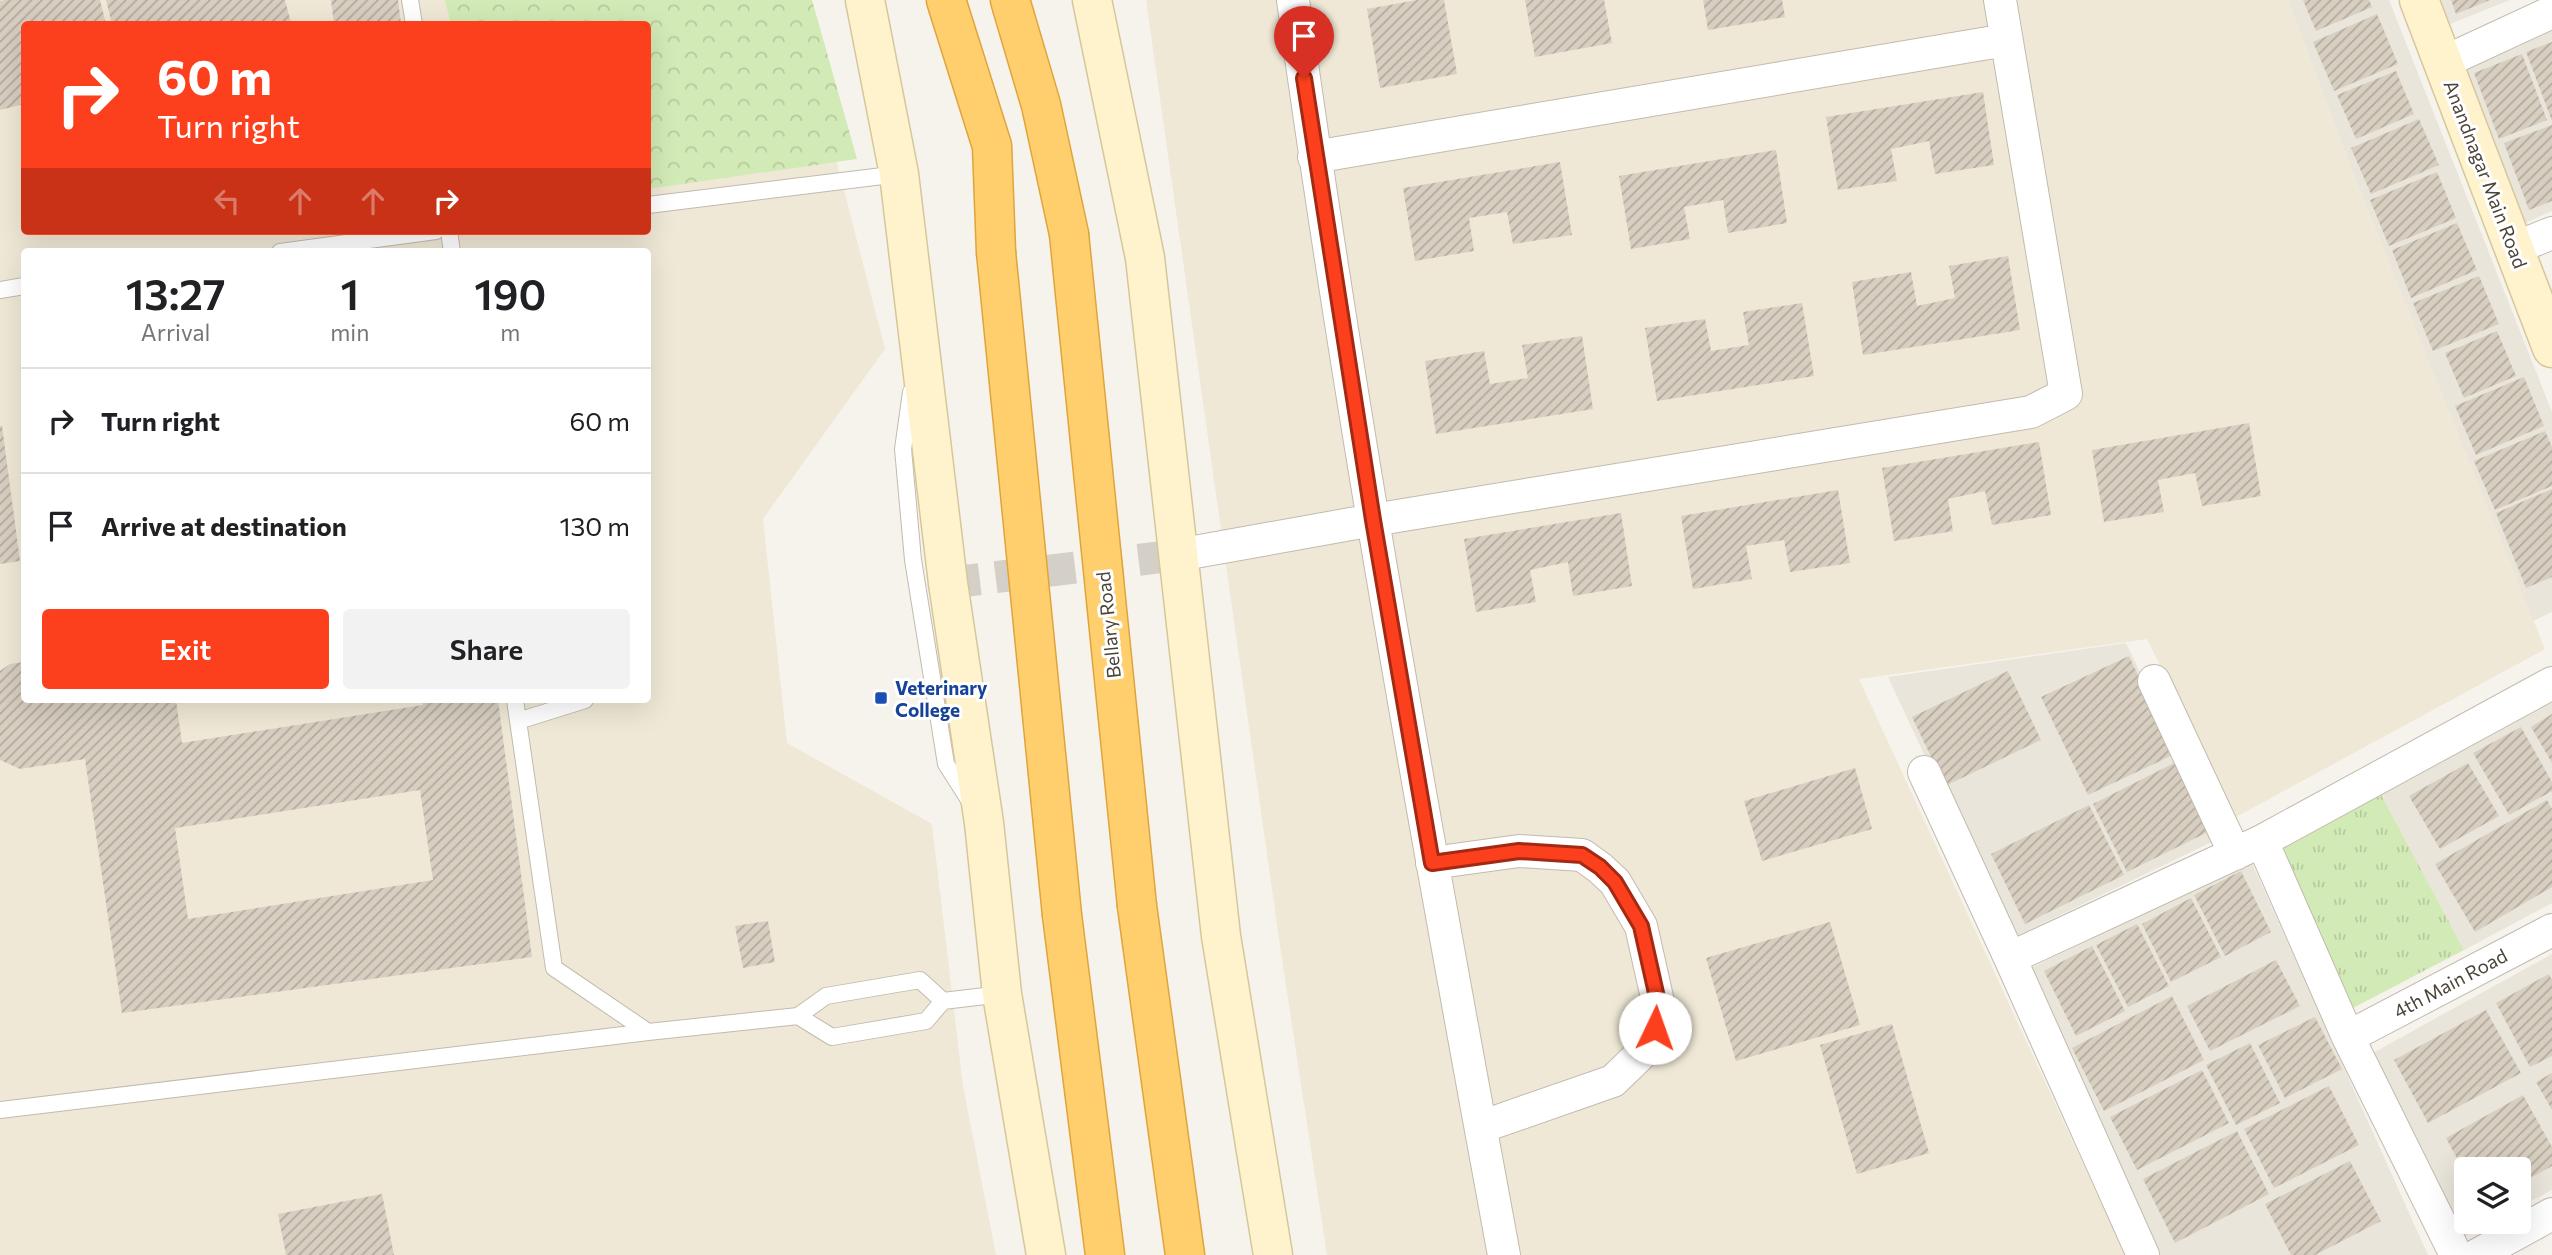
<!DOCTYPE html>
<html lang="en">
<head>
<meta charset="utf-8">
<style>
	:root { --surface:#fff; --page:#f2f2f2; --text:#202124; --muted:#757577; --line:#e0e0e0; --accent:#fc3f1d }
	body { margin:0; font-family:Commissioner,sans-serif; background:var(--page); color:var(--text); height:100vh; display:flex; flex-direction:column; font-size:26px; white-space:nowrap }
	* { box-sizing:border-box; margin:0 }
	p { font-size:23px; color:var(--muted) }
	.icon { flex:none; width:38px; height:38px; fill:none; stroke:currentColor; stroke-width:2; stroke-linecap:round; stroke-linejoin:round }
	.map { position:relative; flex:1; overflow:hidden }
	.panel { position:absolute; left:21px; top:248px; width:630px; height:455px; display:flex; flex-direction:column; background:var(--surface); border-radius:7px; box-shadow:0 7px 28px #0002 }
	.panel>* { flex:none }
	.guide { position:absolute; left:21px; top:21px; width:630px; height:214px; border-radius:7px; box-shadow:0 7px 28px #0002; background:#fc3f1d; color:#fff; overflow:hidden }
	.controls { position:absolute; left:2454px; top:1157px; display:grid; gap:14px }
	.controls a { display:grid; place-items:center; width:77px; height:77px; border-radius:7px; background:var(--surface); box-shadow:0 7px 28px #0002; font-size:35px }
	.pin { position:absolute; display:grid; place-items:center; width:60px; height:60px; color:#fff; margin:-72px -30px; border-radius:50% 50% 50% 0; rotate:-45deg; box-shadow:0 0 7px #0007 }
	.pin .icon { rotate:45deg }
	.me { position:absolute; width:77px; margin:-38px; rotate:3deg; stroke-linejoin:round; filter:drop-shadow(0 0 5px #0008) }
	.turn { display:flex; align-items:center; gap:24px; height:147px; padding:0 21px; font-size:32px }
	.turn .icon { width:91px; height:91px; stroke-width:2.5 }
	.turn b { display:block; font-size:49px; line-height:60px }
	.lanes { display:flex; align-items:center; height:66px; padding:0 21px; background:#0003; justify-content:center; gap:35px; direction:ltr }
	.lanes .off { opacity:.35 }
	.eta { display:flex; justify-content:space-evenly; align-items:center; height:119px; text-align:center }
	.eta b { font-size:42px; font-weight:600; line-height:49px }
	.action { display:flex; gap:14px; margin-top:auto; padding:14px 21px }
	.action a { flex:1; height:80px; border-radius:7px; background:var(--accent); color:#fff; font-size:28px; font-weight:600; line-height:80px; text-align:center }
	.action a+a { background:var(--page); color:var(--text) }
	ul { padding:0; list-style:none }
	li { display:flex; align-items:center; gap:21px; height:105px; padding:0 21px; border-top:2px solid var(--line) }
	li div { flex:1 }
	li b { display:block; font-size:26px }
	li em { font-style:normal }
	.map>svg:first-child { display:block }
</style>
</head>
<body>
<div class="map">
<svg width="2552" height="1255" viewBox="0 0 2552 1255">
	<defs>
		<pattern id="forest-crowns" width="20" height="18" patternUnits="userSpaceOnUse" patternTransform="scale(1.75)"><rect width="20" height="18" fill="#d2eab5"/><path d="M2 6a3 3 0 1 1 6 0M12 15a3 3 0 1 1 6 0" fill="none" stroke="#b6ca9c"/></pattern>
		<pattern id="park-tufts" width="24" height="20" patternUnits="userSpaceOnUse" patternTransform="scale(1.75)"><rect width="24" height="20" fill="#d2eab5"/><path d="M3 7l-1-3M5 7V3M7 7l1-3M15 17l-1-3M17 17v-4M19 17l1-3" fill="none" stroke="#b6ca9c"/></pattern>
		<pattern id="building-hatch" width="6" height="6" patternUnits="userSpaceOnUse" patternTransform="scale(1.75)"><rect width="6" height="6" fill="#d8cfc1"/><path d="M-1 1l2-2M0 6l6-6M5 7l2-2" fill="none" stroke="#b1aa9e"/></pattern>
	</defs>
	<rect width="100%" height="100%" fill="#f6f3ec"/>
	<!-- residential -->
	<path fill="#eae5da" d="M 2288,0 L 2389,0 L 2552,412 L 2552,612 L 2533,621 L 2353,174 Z
		M 2441,0 L 2510,0 L 2450,24 Z
		M 2552,27 L 2552,211 L 2523,224 L 2457,68 Z
		M 2126,643 L 2220,838 L 2010,939 L 1888,677 Z
		M 2552,696 L 2552,903 L 2464,950 L 2378,789 Z
		M 2251,861 L 2428,1255 L 2160,1255 L 2025,971 Z
		M 2552,954 L 2552,1190 L 2518,1208 L 2518,1169 L 2466,1169 L 2466,1222 L 2493,1222 L 2462,1238 L 2371,1054 Z"/>
	<!-- education -->
	<path fill="#efe8d6" fill-rule="evenodd" d="M 0,0 L 795,0 L 885,349 L 763,519 L 787,743 L 932,824 L 963,1086 L 996,1255 L 0,1255 ZM 24,24 L 648,24 L 648,231 L 24,231 ZM 24,252 L 648,252 L 648,700 L 24,700 Z
		M 1146,0 L 2288,0 L 2353,174 L 2545,649 L 2236,817 L 2147,639 L 1859,679 L 2125,1255 L 1327,1255 L 1281,953 Z"/>
	<!-- forest -->
	<path fill="url(#forest-crowns)" d="M 445,0 L 812,0 L 857,159 L 648,189 L 648,24 L 451,24 Z"/>
	<!-- park -->
	<path fill="url(#park-tufts)" d="M 2378,789 L 2464,950 L 2351,1009 L 2280,847 Z"/>
	<!-- building -->
	<path fill="url(#building-hatch)" fill-rule="evenodd" d="M 5,0 L 100,0 L 106,24 L 24,24 L 24,104 L 0,110 L 0,1 Z
		M 106,0 L 285,0 L 291,23 L 282,24 L 112,24 Z
		M 331,0 L 398,0 L 401,24 L 334,24 Z
		M 1417,0 L 1444,0 L 1457,74 L 1380,88 L 1367,9 Z
		M 1525,0 L 1604,0 L 1612,43 L 1535,57 Z
		M 1703,0 L 1782,0 L 1785,17 L 1708,30 Z
		M 2303,0 L 2369,0 L 2372,7 L 2316,31 Z
		M 2451,0 L 2490,0 L 2456,14 Z
		M 2377,14 L 2398,64 L 2334,91 L 2313,42 Z
		M 2552,42 L 2552,121 L 2526,52 Z
		M 2522,54 L 2547,120 L 2499,139 L 2474,73 Z
		M 2396,71 L 2414,114 L 2356,139 L 2337,95 Z
		M 1983,92 L 1994,165 L 1935,174 L 1929,141 L 1891,149 L 1897,181 L 1838,190 L 1826,117 Z
		M 2419,119 L 2439,165 L 2371,194 L 2351,148 Z
		M 2552,125 L 2552,201 L 2529,210 L 2504,143 Z
		M 1776,150 L 1787,223 L 1728,233 L 1723,200 L 1684,207 L 1690,239 L 1631,249 L 1619,176 Z
		M 1560,162 L 1572,235 L 1513,244 L 1507,212 L 1469,218 L 1474,251 L 1415,261 L 1403,188 Z
		M 2437,172 L 2456,218 L 2389,246 L 2370,200 Z
		M 2457,223 L 2477,270 L 2411,298 L 2392,250 Z
		M 2008,256 L 2020,330 L 1863,355 L 1852,282 L 1911,272 L 1917,306 L 1955,298 L 1949,266 Z
		M 2479,276 L 2499,324 L 2433,351 L 2413,303 Z
		M 1802,303 L 1814,376 L 1657,401 L 1645,328 L 1705,319 L 1711,351 L 1749,345 L 1743,312 Z
		M 2497,331 L 2516,376 L 2464,398 L 2445,353 Z
		M 1582,336 L 1593,409 L 1436,434 L 1425,361 L 1484,351 L 1490,384 L 1528,378 L 1522,345 Z
		M 2524,377 L 2544,426 L 2476,455 L 2455,406 Z
		M 2249,423 L 2261,496 L 2202,506 L 2195,473 L 2158,480 L 2164,512 L 2104,522 L 2092,450 Z
		M 0,426 L 2,426 L 20,561 L 0,564 Z
		M 2545,431 L 2552,447 L 2552,486 L 2495,510 L 2474,461 Z
		M 2039,442 L 2051,515 L 1992,525 L 1985,491 L 1948,499 L 1953,531 L 1894,541 L 1882,468 Z
		M 2552,489 L 2552,577 L 2526,588 L 2496,513 Z
		M 1838,490 L 1850,563 L 1790,572 L 1784,540 L 1746,546 L 1752,579 L 1693,589 L 1681,516 Z
		M 1621,513 L 1632,586 L 1573,596 L 1568,562 L 1530,570 L 1536,602 L 1476,612 L 1464,539 Z
		M 2129,656 L 2175,754 L 2088,795 L 2041,697 Z
		M 24,662 L 24,700 L 176,700 L 182,743 L 423,705 L 423,700 L 498,700 L 532,957 L 122,1013 L 85,759 L 20,769 L 0,760 L 0,671 L 10,664 ZM 420,790 L 433,880 L 188,919 L 175,828 Z
		M 2008,671 L 2041,740 L 1945,786 L 1912,717 Z
		M 2552,714 L 2552,763 L 2531,727 Z
		M 2521,727 L 2552,782 L 2552,791 L 2509,815 L 2473,753 Z
		M 2176,762 L 2210,831 L 2127,872 L 2093,804 Z
		M 2468,763 L 2499,816 L 2440,849 L 2409,796 Z
		M 1855,768 L 1872,829 L 1762,861 L 1744,801 Z
		M 2547,800 L 2552,809 L 2552,887 L 2475,932 L 2435,864 Z
		M 2089,805 L 2124,875 L 2025,924 L 1991,854 Z
		M 2241,871 L 2271,932 L 2225,956 L 2194,895 Z
		M 2191,898 L 2221,957 L 2171,982 L 2142,924 Z
		M 768,921 L 775,962 L 743,968 L 735,926 Z
		M 1830,922 L 1860,1025 L 1736,1061 L 1706,958 Z
		M 2137,924 L 2169,986 L 2128,1007 L 2096,945 Z
		M 2092,946 L 2125,1011 L 2076,1036 L 2044,971 Z
		M 2276,960 L 2300,1006 L 2210,1051 L 2187,1006 Z
		M 2549,974 L 2552,980 L 2552,1056 L 2530,1067 L 2496,1003 Z
		M 2172,996 L 2204,1060 L 2104,1111 L 2072,1048 Z
		M 2486,1010 L 2521,1073 L 2428,1123 L 2394,1060 Z
		M 2315,1017 L 2342,1069 L 2285,1098 L 2258,1045 Z
		M 1892,1024 L 1929,1153 L 1857,1174 L 1820,1045 Z
		M 2250,1043 L 2280,1103 L 2236,1125 L 2206,1065 Z
		M 2202,1070 L 2229,1123 L 2137,1170 L 2110,1117 Z
		M 2552,1073 L 2552,1110 L 2536,1082 Z
		M 2329,1086 L 2359,1145 L 2274,1188 L 2244,1129 Z
		M 2523,1095 L 2552,1147 L 2552,1166 L 2518,1185 L 2518,1169 L 2466,1169 L 2466,1175 L 2446,1138 Z
		M 2237,1131 L 2269,1194 L 2175,1243 L 2143,1179 Z
		M 2350,1161 L 2381,1221 L 2315,1255 L 2291,1255 L 2265,1204 Z
		M 382,1194 L 394,1255 L 286,1255 L 278,1214 Z"/>
	<g fill="none" stroke-linecap="round" stroke-linejoin="round">
		<!-- street-tunnel -->
		<path stroke="#d4d0c8" stroke-width="32" stroke-dasharray="32 16" stroke-linecap="butt" d="M 948,583 L 1178,555"/>
		<defs>
			<path id="lane" d="M 410,0 L 414,24
				M 648,205 L 899,174
				M 449,231 L 452,252
				M 280,252 L 436,231
				M 0,290 L 24,286
				M 911,392 L 903,449 L 913,560 L 946,764 L 969,800
				M 515,700 L 554,968 L 648,1032 L 798,1016 L 826,996 L 920,980 L 943,1001
				M 518,721 L 585,700
				M 798,1016 L 832,1037 L 926,1021 L 943,1001 L 1002,994
				M 0,1110 L 648,1032"/>
			<path id="street" d="M 1293,0 C 1351,420 1427,838 1504,1255
				M 2442,63 L 2552,12
				M 1314,157 L 2006,40
				M 2515,248 L 2552,233
				M 1178,555 L 1373,520 L 2031,412 L 2066,394 L 2000,0
				M 2154,681 L 2235,854
				M 1924,772 L 2010,958
				M 2262,841 L 2552,683
				M 1432,863 L 1519,851 L 1582,855 L 1600,868 L 1615,882 L 1641,926 L 1658,1002 L 1655,1029 L 1645,1050 L 1613,1081 L 1481,1127
				M 2348,1037 L 2552,930
				M 2143,1255 L 2010,958 L 2262,841 L 2348,1037 L 2456,1255
				M 2477,1255 L 2552,1214"/>
			<path id="secondary" d="M 865,0 L 899,174 L 948,583 L 984,823 L 1002,994 L 1046,1255
				M 1092,0 L 1145,258 L 1221,936 L 1273,1255
				M 2419,0 L 2552,348"/>
			<path id="highway" d="M 946,0 L 992,146 L 996,252
				M 1010,0 L 1041,105 L 1069,234
				M 1137,906 L 1185,1255
				M 1062,915 L 1105,1255"/>
		</defs>
		<!-- lane casing -->
		<use href="#lane" stroke="#c2bbae" stroke-width="18"/>
		<!-- street casing -->
		<use href="#street" stroke="#c2bbae" stroke-width="34"/>
		<!-- secondary casing -->
		<use href="#secondary" stroke="#d6c79b" stroke-width="41"/>
		<!-- highway casing -->
		<use href="#highway" stroke="#e0a43c" stroke-width="41"/>
		<!-- lane -->
		<use href="#lane" stroke="#fff" stroke-width="16"/>
		<!-- street -->
		<use href="#street" stroke="#fff" stroke-width="32"/>
		<!-- secondary -->
		<use href="#secondary" stroke="#fff3cd" stroke-width="38"/>
		<!-- highway -->
		<use href="#highway" stroke="#ffcf6e" stroke-width="38"/>
		<defs>
			<path id="highway-bridge" d="M 1069,234 L 1137,906
				M 996,252 L 1062,915"/>
		</defs>
		<!-- highway-bridge casing -->
		<use href="#highway-bridge" stroke="#e0a43c" stroke-width="41" stroke-linecap="butt"/>
		<!-- highway-bridge -->
		<use href="#highway-bridge" stroke="#ffcf6e" stroke-width="38"/>
	</g>
	<g fill="none" stroke-linecap="round" stroke-linejoin="round">
		<defs>
			<path id="route" d="M 1304,78 L 1373,520 L 1432,863 L 1519,851 L 1582,855 L 1600,867 L 1615,882 L 1641,926 L 1658,1002 L 1655,1028"/>
		</defs>
		<!-- route casing -->
		<use href="#route" stroke="#a42913" stroke-width="18"/>
		<!-- route -->
		<use href="#route" stroke="#fc3f1d" stroke-width="12"/>
	</g>
	<!-- markers -->
	<rect fill="#1a4fb4" stroke="#fff" stroke-width="2.5" x="874" y="691" width="14" height="14" rx="3.5"/>
	<g text-anchor="middle" dominant-baseline="central" stroke-width="6" stroke-linejoin="round" paint-order="stroke">
		<!-- street labels -->
		<g font-size="19" fill="#4b4439" stroke="#fff">
			<text transform="translate(2486 174) rotate(69)">Anandnagar Main Road</text>
			<text transform="translate(1108 625) rotate(-96)">Bellary Road</text>
			<text transform="translate(2450 983) rotate(-28)">4th Main Road</text>
		</g>
		<!-- transit labels -->
		<g font-size="19" font-weight="bold" fill="#164399" stroke="#fff" text-anchor="start">
			<text x="895" y="687">Veterinary<tspan x="895" dy="22">College</tspan></text>
		</g>
	</g>
</svg>
<div class="controls">
<a><svg class="icon" aria-label="layers" viewBox="0 0 24 24"><path d="M12 4l9 5-9 5-9-5zM3 14l9 5 9-5"/></svg></a>
</div>
<div class="pin" style="left:1304px;top:78px;background:#d93025"><svg class="icon" aria-label="arrive" viewBox="0 0 24 24"><path d="M6 21V4h12l-3 4 3 4H6"/></svg></div>
<svg class="me" style="left:1655px;top:1028px" viewBox="-20 -20 40 40"><circle r="19" fill="#fff"/><path d="M0-13L10 11 0 6-10 11z" fill="#fc3f1d"/></svg>
<div class="guide">
<div class="turn"><svg class="icon" aria-label="right" viewBox="0 0 24 24"><path d="M7 20v-9h11M14 6l5 5-5 5"/></svg><div><b>60 m</b>Turn right</div></div>
<div class="lanes"><svg class="icon off" aria-label="left" viewBox="0 0 24 24"><path d="M17 20v-9H6M10 6l-5 5 5 5"/></svg><svg class="icon off" aria-label="ahead" viewBox="0 0 24 24"><path d="M12 20V5M6 11l6-6 6 6"/></svg><svg class="icon off" aria-label="ahead" viewBox="0 0 24 24"><path d="M12 20V5M6 11l6-6 6 6"/></svg><svg class="icon" aria-label="right" viewBox="0 0 24 24"><path d="M7 20v-9h11M14 6l5 5-5 5"/></svg></div>
</div>
<section class="panel">
<div class="eta">
<div><b>13:27</b><p>Arrival</p></div>
<div><b>1</b><p>min</p></div>
<div><b>190</b><p>m</p></div>
</div>
<ul>
<li><svg class="icon" aria-label="right" viewBox="0 0 24 24"><path d="M7 20v-9h11M14 6l5 5-5 5"/></svg><div><b>Turn right</b></div><em>60 m</em></li>
<li><svg class="icon" aria-label="arrive" viewBox="0 0 24 24"><path d="M6 21V4h12l-3 4 3 4H6"/></svg><div><b>Arrive at destination</b></div><em>130 m</em></li>
</ul>
<div class="action"><a>Exit</a><a>Share</a></div>
</section>
</div>
</body>
</html>
